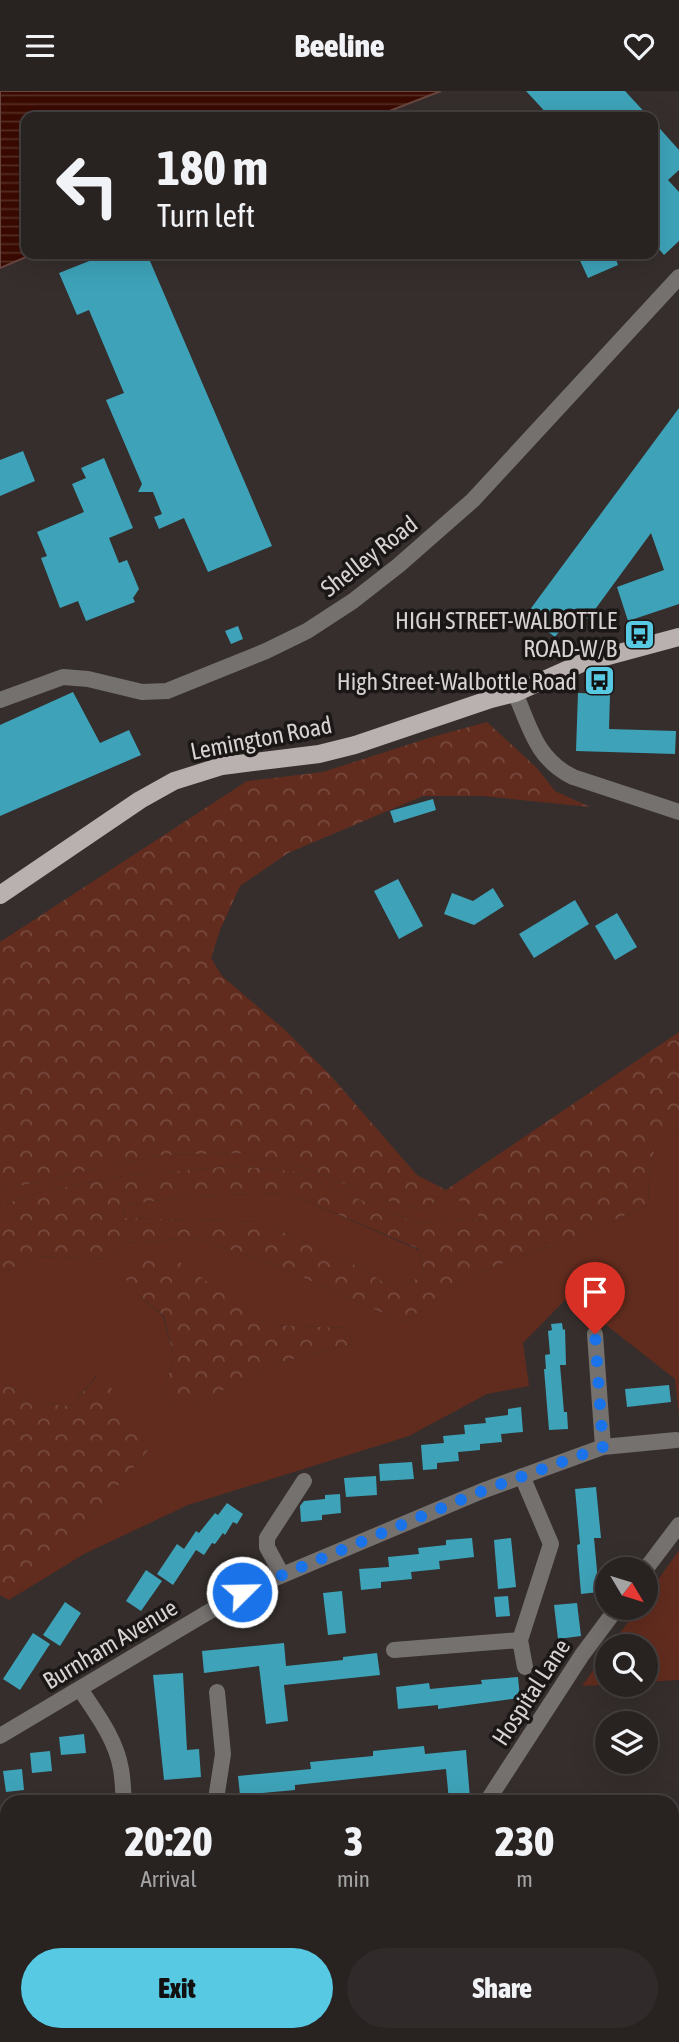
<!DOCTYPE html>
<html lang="en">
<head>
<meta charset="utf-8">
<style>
	:root { --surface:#282221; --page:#302a2a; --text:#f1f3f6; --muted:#a5a4a5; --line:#443f3f; --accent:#57c9e2 }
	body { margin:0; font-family:"Asap Condensed",sans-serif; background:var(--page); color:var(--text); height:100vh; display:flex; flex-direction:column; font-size:26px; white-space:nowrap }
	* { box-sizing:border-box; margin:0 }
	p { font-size:23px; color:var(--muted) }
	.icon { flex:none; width:38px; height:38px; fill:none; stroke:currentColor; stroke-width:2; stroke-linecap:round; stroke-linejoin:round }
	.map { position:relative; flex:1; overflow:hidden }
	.details { position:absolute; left:0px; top:1704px; width:679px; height:247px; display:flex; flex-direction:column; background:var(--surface); border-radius:21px 21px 0 0; box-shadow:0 7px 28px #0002,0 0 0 2px var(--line) }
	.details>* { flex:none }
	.guide { position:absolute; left:21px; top:21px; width:637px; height:147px; border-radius:14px; box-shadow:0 7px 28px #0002,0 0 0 2px var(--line); background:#282221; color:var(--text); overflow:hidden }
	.needle { width:46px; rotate:128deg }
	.fabs { position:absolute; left:595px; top:1466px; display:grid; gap:14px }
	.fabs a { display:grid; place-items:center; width:63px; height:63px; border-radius:50%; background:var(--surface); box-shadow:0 7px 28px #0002,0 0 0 2px var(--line); font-size:35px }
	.pin { position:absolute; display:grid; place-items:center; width:60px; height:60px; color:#fff; margin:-72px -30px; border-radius:50% 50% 50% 0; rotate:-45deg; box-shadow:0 0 7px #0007 }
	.pin .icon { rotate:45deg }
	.me { position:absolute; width:77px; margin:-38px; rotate:67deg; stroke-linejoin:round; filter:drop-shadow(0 0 5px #0008) }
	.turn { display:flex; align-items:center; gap:24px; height:147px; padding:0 21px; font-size:32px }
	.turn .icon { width:91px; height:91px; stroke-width:2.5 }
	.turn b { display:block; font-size:49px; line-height:60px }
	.eta { display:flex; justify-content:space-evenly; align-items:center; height:119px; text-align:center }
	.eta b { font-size:42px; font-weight:800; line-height:49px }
	.action { display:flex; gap:14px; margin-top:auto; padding:14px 21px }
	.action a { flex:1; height:80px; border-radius:42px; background:var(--accent); color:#111; font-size:28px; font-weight:800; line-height:80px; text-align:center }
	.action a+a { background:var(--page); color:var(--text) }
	header { display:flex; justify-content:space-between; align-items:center; height:91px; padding:0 21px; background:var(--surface); font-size:32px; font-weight:800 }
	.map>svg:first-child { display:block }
</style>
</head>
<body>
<header><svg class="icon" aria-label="menu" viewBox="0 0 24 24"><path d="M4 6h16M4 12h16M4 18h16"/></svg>Beeline<svg class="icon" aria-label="heart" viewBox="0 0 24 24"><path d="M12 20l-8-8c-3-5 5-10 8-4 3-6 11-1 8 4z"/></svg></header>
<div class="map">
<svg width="679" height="1951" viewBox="0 0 679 1951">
	<defs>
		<pattern id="forest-crowns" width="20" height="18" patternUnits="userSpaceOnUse" patternTransform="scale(1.75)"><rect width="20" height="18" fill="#612c1e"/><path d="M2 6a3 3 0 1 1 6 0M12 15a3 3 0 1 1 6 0" fill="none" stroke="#774a3e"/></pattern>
		<pattern id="water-rules" width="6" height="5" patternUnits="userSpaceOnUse" patternTransform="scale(1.75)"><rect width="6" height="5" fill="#3a0a00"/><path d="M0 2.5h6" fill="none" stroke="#562d24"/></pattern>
	</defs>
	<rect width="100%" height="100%" fill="#352e2c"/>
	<!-- grass -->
	<path fill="#612c1e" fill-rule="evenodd" d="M 679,1035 L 679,1326 L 675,1288 L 569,1205 L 523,1252 L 529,1295 L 487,1303 L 409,1345 L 188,1414 L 84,1463 L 9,1509 L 65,1457 L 149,1358 L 97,1284 L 70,1315 L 45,1313 L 0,1291 L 0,1184 L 35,1165 L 109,1168 L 124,1152 L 195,1147 L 273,1173 L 403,1231 L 477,1182 L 602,1135 L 649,1113 L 648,1087 L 654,1060 ZM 178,1171 L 268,1234 L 349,1237 L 352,1253 L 277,1272 L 182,1320 L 163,1303 L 174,1267 L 163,1225 L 135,1201 Z
		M 248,1062 L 302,1076 L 388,1110 L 426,1119 L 446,1099 L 484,1128 L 416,1132 L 292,1080 L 232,1075 L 124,1085 L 49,1099 L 0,1114 L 0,1099 L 160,1064 Z
		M 288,1102 L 419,1159 L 425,1183 L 396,1199 L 359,1176 L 261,1131 L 124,1127 L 125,1114 L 192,1105 Z
		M 679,1459 L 679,1589 L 646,1591 L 646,1556 L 610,1556 L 638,1517 L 646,1517 L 646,1506 Z
		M 607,1560 L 607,1594 L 582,1595 Z"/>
	<!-- forest -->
	<path fill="url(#forest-crowns)" fill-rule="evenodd" d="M 487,631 L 537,677 L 555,700 L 590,716 L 482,705 L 423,705 L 288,762 L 240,795 L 220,839 L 211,867 L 222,885 L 285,939 L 331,985 L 417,1084 L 446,1099 L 679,941 L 679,1035 L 654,1060 L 648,1087 L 649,1113 L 602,1135 L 477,1182 L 403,1231 L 273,1173 L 195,1147 L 124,1152 L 109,1168 L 35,1165 L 0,1184 L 0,1114 L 49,1099 L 124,1085 L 232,1075 L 292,1080 L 416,1132 L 483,1128 L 446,1099 L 426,1119 L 388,1110 L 302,1076 L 248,1062 L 160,1064 L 0,1099 L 0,851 L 247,690 L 323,681 L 432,646 ZM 288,1102 L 419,1158 L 425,1183 L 396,1199 L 359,1176 L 261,1131 L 124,1127 L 125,1114 L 192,1105 Z
		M 144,1164 L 178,1170 L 268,1234 L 349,1237 L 352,1253 L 277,1272 L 182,1320 L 163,1303 L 174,1267 L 164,1225 L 135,1201 L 121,1181 Z
		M 98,1284 L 115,1301 L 149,1358 L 65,1457 L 9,1509 L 0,1504 L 0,1291 L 45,1313 L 70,1315 Z"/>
	<!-- water -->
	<path fill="url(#water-rules)" stroke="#69463f" stroke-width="2" d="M 0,0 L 441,0 L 374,26 L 26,26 L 26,163 L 33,163 L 0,177 Z"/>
	<!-- building -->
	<path fill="#3ea3b9" d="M 526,0 L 625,0 L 649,26 L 550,26 Z
		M 653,30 L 679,59 L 679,79 L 668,89 L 679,101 L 679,150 L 664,164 L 653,151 Z
		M 107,163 L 147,163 L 272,455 L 208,481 L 184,427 L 159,438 L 154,426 L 162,423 L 153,401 L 138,401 L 142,393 L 106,309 L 124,302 L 89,219 L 77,224 L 59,182 Z
		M 577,163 L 614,163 L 618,174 L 588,187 Z
		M 679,317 L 679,513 L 628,530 L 617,496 L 664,479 L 651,442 L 588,528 L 575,519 L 555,546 L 526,524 Z
		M 23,360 L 35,390 L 0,405 L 0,369 Z
		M 104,367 L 133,437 L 109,447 L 119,472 L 127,469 L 139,498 L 133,507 L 135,511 L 86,530 L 78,510 L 60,517 L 41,467 L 47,465 L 37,441 L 84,421 L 72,393 L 86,387 L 81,377 Z
		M 238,535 L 243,548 L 231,553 L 225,540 Z
		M 73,601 L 100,652 L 129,639 L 141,664 L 0,725 L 0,634 Z
		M 578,602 L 610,603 L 609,638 L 676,640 L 675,663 L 576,660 Z
		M 433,708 L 436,719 L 394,732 L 390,720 Z
		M 398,788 L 423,835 L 399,848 L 374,800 Z
		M 493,797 L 504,815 L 474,834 L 444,823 L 452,802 L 473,810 Z
		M 575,809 L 589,833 L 534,867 L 519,843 Z
		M 617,822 L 637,856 L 615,869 L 595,835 Z
		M 562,1232 L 563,1239 L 565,1238 L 566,1274 L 560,1274 L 564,1321 L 567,1321 L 568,1338 L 549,1339 L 544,1278 L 546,1278 L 545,1264 L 550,1263 L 548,1240 L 552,1239 L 551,1233 Z
		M 669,1294 L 671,1311 L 627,1316 L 625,1298 Z
		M 521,1316 L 523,1341 L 501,1343 L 502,1351 L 480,1353 L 480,1359 L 458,1361 L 459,1370 L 437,1372 L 437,1378 L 423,1379 L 421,1354 L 444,1352 L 443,1345 L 465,1343 L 464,1334 L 486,1332 L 485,1327 L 508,1324 L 508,1318 Z
		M 412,1371 L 414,1388 L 380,1390 L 379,1373 Z
		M 376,1385 L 377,1404 L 346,1406 L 344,1387 Z
		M 596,1396 L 601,1447 L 594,1447 L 599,1501 L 581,1503 L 577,1454 L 580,1453 L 575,1398 Z
		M 340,1403 L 341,1422 L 322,1424 L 322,1429 L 301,1431 L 300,1415 L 304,1410 L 325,1408 L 325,1404 Z
		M 227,1412 L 243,1423 L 237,1433 L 233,1431 L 225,1444 L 223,1442 L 215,1453 L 212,1452 L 204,1464 L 196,1459 L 173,1494 L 157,1483 L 177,1453 L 184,1458 L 196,1440 L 199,1442 L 215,1422 L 218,1424 Z
		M 472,1447 L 474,1466 L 439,1470 L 440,1478 L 411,1481 L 412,1488 L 381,1491 L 381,1497 L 361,1499 L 359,1478 L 389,1476 L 388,1466 L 419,1463 L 418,1457 L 446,1454 L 446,1449 Z
		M 511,1447 L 516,1496 L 498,1498 L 494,1449 Z
		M 146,1479 L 162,1490 L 141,1520 L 126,1510 Z
		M 342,1500 L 346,1542 L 328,1544 L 323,1502 Z
		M 508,1505 L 510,1525 L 496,1526 L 494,1506 Z
		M 65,1511 L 81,1522 L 60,1555 L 43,1544 Z
		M 577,1512 L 581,1545 L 558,1548 L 554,1514 Z
		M 33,1542 L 50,1553 L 20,1599 L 3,1588 Z
		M 284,1552 L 286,1575 L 343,1569 L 343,1566 L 377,1562 L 380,1584 L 284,1594 L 288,1630 L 266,1633 L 259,1575 L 204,1582 L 202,1560 Z
		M 183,1582 L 187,1659 L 199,1658 L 201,1686 L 164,1689 L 153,1584 Z
		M 518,1586 L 520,1607 L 438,1618 L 438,1614 L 398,1618 L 396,1596 L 429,1592 L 430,1598 L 482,1593 L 481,1589 Z
		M 84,1643 L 86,1662 L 61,1664 L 59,1646 Z
		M 424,1655 L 425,1663 L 466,1659 L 470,1707 L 449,1710 L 446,1678 L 295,1694 L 295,1699 L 240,1704 L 238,1685 L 311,1678 L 310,1671 L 373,1665 L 373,1660 Z
		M 50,1660 L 52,1680 L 32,1682 L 30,1662 Z
		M 22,1678 L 24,1699 L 6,1701 L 3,1680 Z"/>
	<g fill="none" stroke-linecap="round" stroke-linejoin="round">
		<!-- minor -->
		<path stroke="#74716f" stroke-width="16" d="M 515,602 C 530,636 536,668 573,686 L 679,721
			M 0,609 L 63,586 L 88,588 L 142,601 L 167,600 L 266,560 L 307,540 L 353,510 L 399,474 L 473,409 L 679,186
			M 595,1243 L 603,1356
			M 645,1479 L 679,1434
			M 282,1484 L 267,1456 L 267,1447 L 304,1390
			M 520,1549 L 525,1576
			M 394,1559 L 520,1549 L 551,1453 L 522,1385
			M 80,1598 C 96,1622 116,1648 121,1678 C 123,1689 123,1700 124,1712
			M 0,1645 L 242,1501 L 482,1400 L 603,1356 L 676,1349
			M 216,1708 L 223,1663 L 217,1601
			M 486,1712 L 582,1564 L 617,1517
			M 337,1951 L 341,1944"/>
		<!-- major -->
		<path stroke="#b9b1af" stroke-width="18" d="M 0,804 L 140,709 L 174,690 L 222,675 L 319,663 L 355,654 L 491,608 L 515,602 L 582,572 L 679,546"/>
	</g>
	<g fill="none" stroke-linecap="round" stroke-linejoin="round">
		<!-- route -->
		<path stroke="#1a73e8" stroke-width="12" stroke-dasharray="0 21.6" d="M 242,1501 L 482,1400 L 603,1356 L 595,1243"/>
	</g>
	<!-- icons -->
	<defs>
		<symbol id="bus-square" viewBox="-11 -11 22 22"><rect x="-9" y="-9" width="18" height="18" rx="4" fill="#57c9e2" stroke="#1a1716"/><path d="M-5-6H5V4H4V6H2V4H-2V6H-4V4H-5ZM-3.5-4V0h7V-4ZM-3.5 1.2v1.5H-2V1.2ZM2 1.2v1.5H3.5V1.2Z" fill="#111"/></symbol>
	</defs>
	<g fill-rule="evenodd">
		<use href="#bus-square" x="622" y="526" width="35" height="35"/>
		<use href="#bus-square" x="582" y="572" width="35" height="35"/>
	</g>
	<g text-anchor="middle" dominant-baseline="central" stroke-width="7" stroke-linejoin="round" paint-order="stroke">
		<!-- street labels -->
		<g font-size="24" fill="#d8d3d2" stroke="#1a1716">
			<text transform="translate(369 465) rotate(-38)">Shelley Road</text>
			<text transform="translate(261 647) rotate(-11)">Lemington Road</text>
			<text transform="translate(110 1553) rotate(-31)">Burnham Avenue</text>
			<text transform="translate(531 1601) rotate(-57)">Hospital Lane</text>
		</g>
		<!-- poi labels -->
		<g font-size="24" fill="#d8d3d2" stroke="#1a1716" text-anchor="end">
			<text x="617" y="529">HIGH STREET-WALBOTTLE<tspan x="617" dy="28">ROAD-W/B</tspan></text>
			<text x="577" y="590">High Street-Walbottle Road</text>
		</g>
	</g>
</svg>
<div class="fabs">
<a><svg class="needle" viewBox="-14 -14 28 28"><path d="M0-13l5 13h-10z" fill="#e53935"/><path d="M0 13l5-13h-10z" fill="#a5a4a5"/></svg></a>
<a><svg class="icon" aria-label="search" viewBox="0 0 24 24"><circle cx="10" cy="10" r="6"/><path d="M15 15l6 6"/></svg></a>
<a><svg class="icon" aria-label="layers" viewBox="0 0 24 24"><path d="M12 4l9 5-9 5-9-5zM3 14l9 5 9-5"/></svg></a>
</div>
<div class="pin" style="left:595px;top:1243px;background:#d93025"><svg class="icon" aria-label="arrive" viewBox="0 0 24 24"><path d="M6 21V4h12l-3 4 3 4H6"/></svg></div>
<svg class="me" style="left:242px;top:1501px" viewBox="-20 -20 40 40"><circle r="17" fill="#1a73e8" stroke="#fff" stroke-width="3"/><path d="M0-11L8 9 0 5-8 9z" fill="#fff"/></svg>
<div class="guide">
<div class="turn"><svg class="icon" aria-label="left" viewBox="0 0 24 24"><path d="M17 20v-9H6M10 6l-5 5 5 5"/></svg><div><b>180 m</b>Turn left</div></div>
</div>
<section class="details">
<div class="eta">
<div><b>20:20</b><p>Arrival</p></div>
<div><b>3</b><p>min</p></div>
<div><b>230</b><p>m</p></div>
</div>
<div class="action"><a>Exit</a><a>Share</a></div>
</section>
</div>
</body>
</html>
